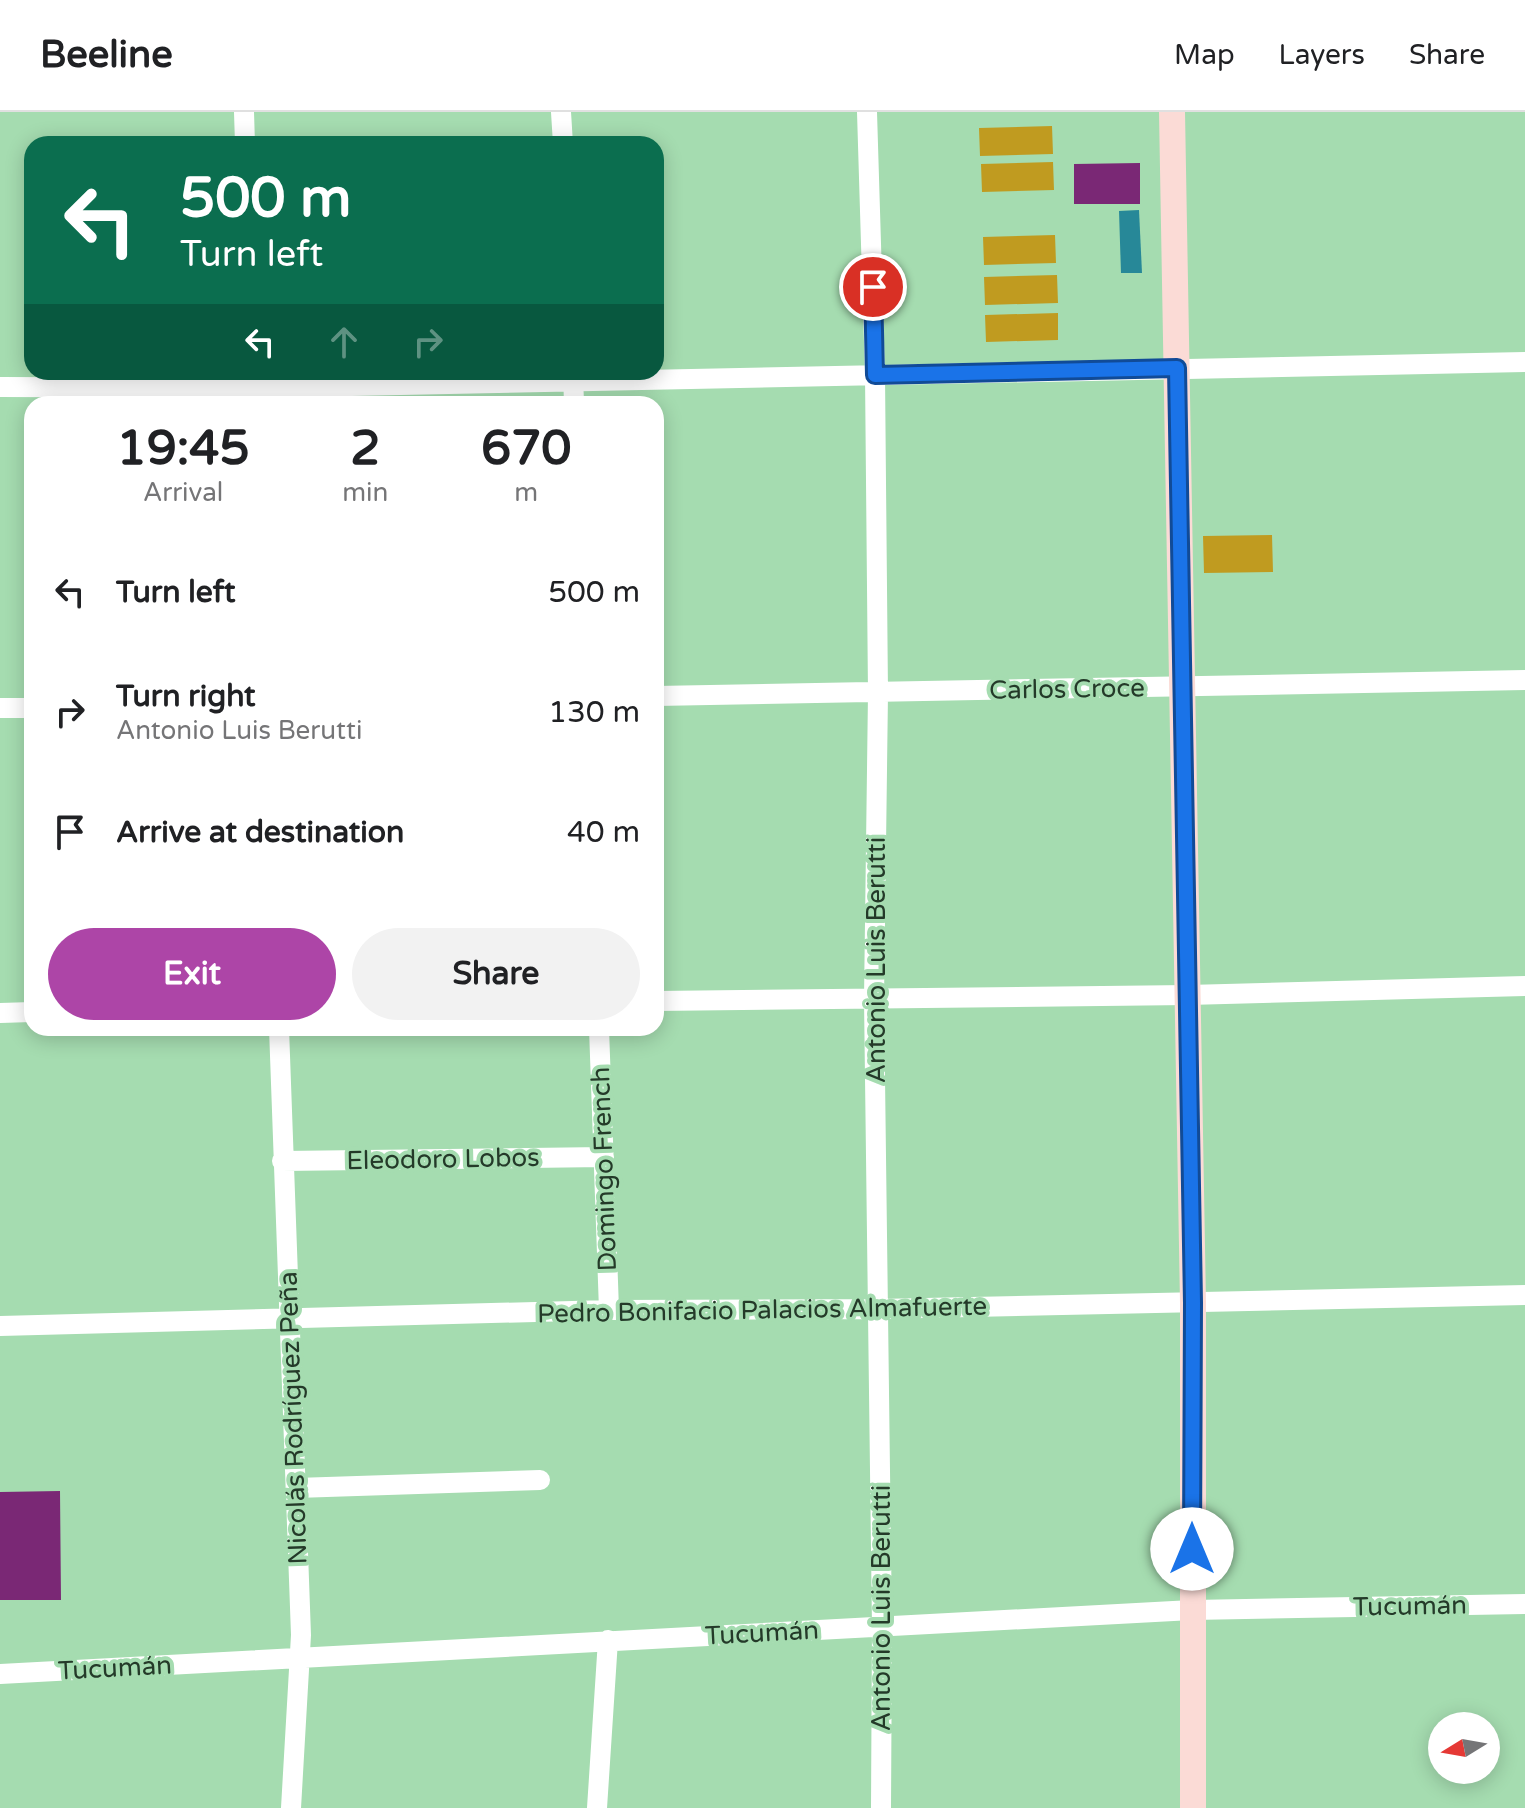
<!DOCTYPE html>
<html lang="en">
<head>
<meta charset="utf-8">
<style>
	:root { --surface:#fff; --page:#f2f2f2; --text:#202124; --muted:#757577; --line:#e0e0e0; --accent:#ad45a7 }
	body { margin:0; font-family:"Varela Round",sans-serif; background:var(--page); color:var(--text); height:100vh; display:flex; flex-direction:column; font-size:30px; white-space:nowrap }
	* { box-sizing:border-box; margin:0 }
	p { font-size:26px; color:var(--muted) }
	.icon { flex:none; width:44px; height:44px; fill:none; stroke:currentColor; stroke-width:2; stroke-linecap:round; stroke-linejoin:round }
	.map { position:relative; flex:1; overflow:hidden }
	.panel { position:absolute; left:24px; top:284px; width:640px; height:640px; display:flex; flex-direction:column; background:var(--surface); border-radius:24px; box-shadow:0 4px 20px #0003 }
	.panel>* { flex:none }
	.hud { position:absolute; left:24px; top:24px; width:640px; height:244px; border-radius:24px; box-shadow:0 4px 20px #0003; background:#0b6e4f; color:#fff; overflow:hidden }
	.needle { width:52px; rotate:259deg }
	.fabs { position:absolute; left:1428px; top:1600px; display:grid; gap:16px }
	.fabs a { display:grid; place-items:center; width:72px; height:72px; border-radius:50%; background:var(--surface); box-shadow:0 4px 20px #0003; font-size:40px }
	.pin { position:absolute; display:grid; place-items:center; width:68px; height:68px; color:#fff; margin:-34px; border:4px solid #fff; border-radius:50%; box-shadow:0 2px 8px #0007 }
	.me { position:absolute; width:88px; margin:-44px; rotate:0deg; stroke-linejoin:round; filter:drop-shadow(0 0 6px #0008) }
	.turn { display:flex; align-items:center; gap:28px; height:168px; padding:0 24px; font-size:36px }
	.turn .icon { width:104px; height:104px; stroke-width:2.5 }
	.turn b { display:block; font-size:56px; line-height:68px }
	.lanes { display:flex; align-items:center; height:76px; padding:0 24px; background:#0003; justify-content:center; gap:40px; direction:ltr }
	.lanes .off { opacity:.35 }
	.eta { display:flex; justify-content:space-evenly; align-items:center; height:136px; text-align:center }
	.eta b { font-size:48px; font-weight:700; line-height:56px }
	.button { display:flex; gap:16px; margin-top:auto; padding:16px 24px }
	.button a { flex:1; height:92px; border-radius:48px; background:var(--accent); color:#fff; font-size:32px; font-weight:700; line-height:92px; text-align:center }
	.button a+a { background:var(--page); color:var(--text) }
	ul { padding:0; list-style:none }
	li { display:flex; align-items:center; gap:24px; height:120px; padding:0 24px }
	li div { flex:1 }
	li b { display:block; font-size:30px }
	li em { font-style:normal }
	header { display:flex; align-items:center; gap:48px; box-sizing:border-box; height:112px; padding:0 40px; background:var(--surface); border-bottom:2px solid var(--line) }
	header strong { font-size:38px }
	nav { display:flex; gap:44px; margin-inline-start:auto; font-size:28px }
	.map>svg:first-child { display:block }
</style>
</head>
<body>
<header>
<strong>Beeline</strong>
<nav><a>Map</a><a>Layers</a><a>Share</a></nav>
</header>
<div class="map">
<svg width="1525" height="1696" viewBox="0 0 1525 1696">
	<rect width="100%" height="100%" fill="#a5dcb0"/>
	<!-- green -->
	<path fill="#c09b20" d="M 1052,14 L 1053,42 L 980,44 L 979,16 Z
		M 1053,50 L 1054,78 L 982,80 L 981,52 Z
		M 1055,123 L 1056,151 L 984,153 L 983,125 Z
		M 1057,163 L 1058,191 L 985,193 L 984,165 Z
		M 1058,201 L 1058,228 L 986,230 L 985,203 Z
		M 1272,423 L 1273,460 L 1204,461 L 1203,424 Z"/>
	<!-- water -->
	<path fill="#278898" d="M 1139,98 L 1142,161 L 1121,161 L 1119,99 Z"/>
	<!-- building -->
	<path fill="#7a2875" d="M 1140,51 L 1140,92 L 1074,92 L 1074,52 Z
		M 60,1379 L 61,1488 L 0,1488 L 0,1380 Z"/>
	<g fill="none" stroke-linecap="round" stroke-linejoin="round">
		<!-- minor -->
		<path stroke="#fff" stroke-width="20" d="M 244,0 L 245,32
			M 561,0 L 563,32
			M 867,0 L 875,263 L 878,581 L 874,887 L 882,1515 L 881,1696
			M 253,260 L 254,292
			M 573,260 L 574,292
			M 0,275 L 254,276 L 1525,250
			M 656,584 L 1525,568
			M 0,596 L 32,596
			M 656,889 L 1188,883 L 1525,874
			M 0,901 L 32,900
			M 279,916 L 301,1523 L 291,1696
			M 599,916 L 609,1198
			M 282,1049 L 604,1045
			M 0,1214 L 609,1198 L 878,1197 L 1525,1183
			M 296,1376 L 540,1368
			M 0,1562 L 1192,1498 L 1525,1492
			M 597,1696 L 608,1528"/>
		<!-- major -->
		<path stroke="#fbdbd6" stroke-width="26" d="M 1172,0 L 1193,1191 L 1193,1696"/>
	</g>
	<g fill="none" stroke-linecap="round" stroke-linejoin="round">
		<defs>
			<path id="route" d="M 873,175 L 875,263 L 1177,256 L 1193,1191 L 1192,1437"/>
		</defs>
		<!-- route casing -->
		<use href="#route" stroke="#114b97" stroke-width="20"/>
		<!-- route -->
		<use href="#route" stroke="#1a73e8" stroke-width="14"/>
	</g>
	<g text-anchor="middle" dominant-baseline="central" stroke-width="8" stroke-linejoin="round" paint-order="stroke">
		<!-- street labels -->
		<g font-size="26" fill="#243a29" stroke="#a5dcb0">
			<text transform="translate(1067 577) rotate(-1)">Carlos Croce</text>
			<text transform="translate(876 848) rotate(-90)">Antonio Luis Berutti</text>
			<text transform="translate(443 1047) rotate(-1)">Eleodoro Lobos</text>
			<text transform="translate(604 1057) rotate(-92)">Domingo French</text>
			<text transform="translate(762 1198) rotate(-1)">Pedro Bonifacio Palacios Almafuerte</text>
			<text transform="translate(293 1306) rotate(-92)">Nicolás Rodríguez Peña</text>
			<text transform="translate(1410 1494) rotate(-1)">Tucumán</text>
			<text transform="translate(881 1496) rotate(-90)">Antonio Luis Berutti</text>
			<text transform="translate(762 1521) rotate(-3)">Tucumán</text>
			<text transform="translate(115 1556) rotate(-3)">Tucumán</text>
		</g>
	</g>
</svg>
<div class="fabs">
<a><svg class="needle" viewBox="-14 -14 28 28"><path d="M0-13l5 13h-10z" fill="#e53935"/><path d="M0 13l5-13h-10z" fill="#757577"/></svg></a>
</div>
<div class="pin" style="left:873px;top:175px;background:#d93025"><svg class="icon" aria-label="arrive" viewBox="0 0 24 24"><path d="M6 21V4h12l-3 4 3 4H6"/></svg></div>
<svg class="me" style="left:1192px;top:1437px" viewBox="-20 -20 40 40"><circle r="19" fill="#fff"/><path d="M0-13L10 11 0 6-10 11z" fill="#1a73e8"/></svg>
<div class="hud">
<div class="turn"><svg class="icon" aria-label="left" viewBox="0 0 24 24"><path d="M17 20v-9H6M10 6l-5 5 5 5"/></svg><div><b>500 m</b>Turn left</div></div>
<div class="lanes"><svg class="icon" aria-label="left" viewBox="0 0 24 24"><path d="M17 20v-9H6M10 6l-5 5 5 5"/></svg><svg class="icon off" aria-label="ahead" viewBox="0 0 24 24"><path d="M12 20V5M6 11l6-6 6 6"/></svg><svg class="icon off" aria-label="right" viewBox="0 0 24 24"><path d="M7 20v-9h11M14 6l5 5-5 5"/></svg></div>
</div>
<section class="panel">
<div class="eta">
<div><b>19:45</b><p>Arrival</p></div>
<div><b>2</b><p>min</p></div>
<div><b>670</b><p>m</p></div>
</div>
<ul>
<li><svg class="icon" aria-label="left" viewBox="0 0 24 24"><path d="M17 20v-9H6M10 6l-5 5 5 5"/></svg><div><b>Turn left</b></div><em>500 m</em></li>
<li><svg class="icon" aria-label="right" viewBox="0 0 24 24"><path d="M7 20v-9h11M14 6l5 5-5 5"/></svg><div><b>Turn right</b><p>Antonio Luis Berutti</p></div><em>130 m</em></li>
<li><svg class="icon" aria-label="arrive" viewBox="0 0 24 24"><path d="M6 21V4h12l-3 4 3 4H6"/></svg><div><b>Arrive at destination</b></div><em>40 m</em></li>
</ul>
<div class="button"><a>Exit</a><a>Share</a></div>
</section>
</div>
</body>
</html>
